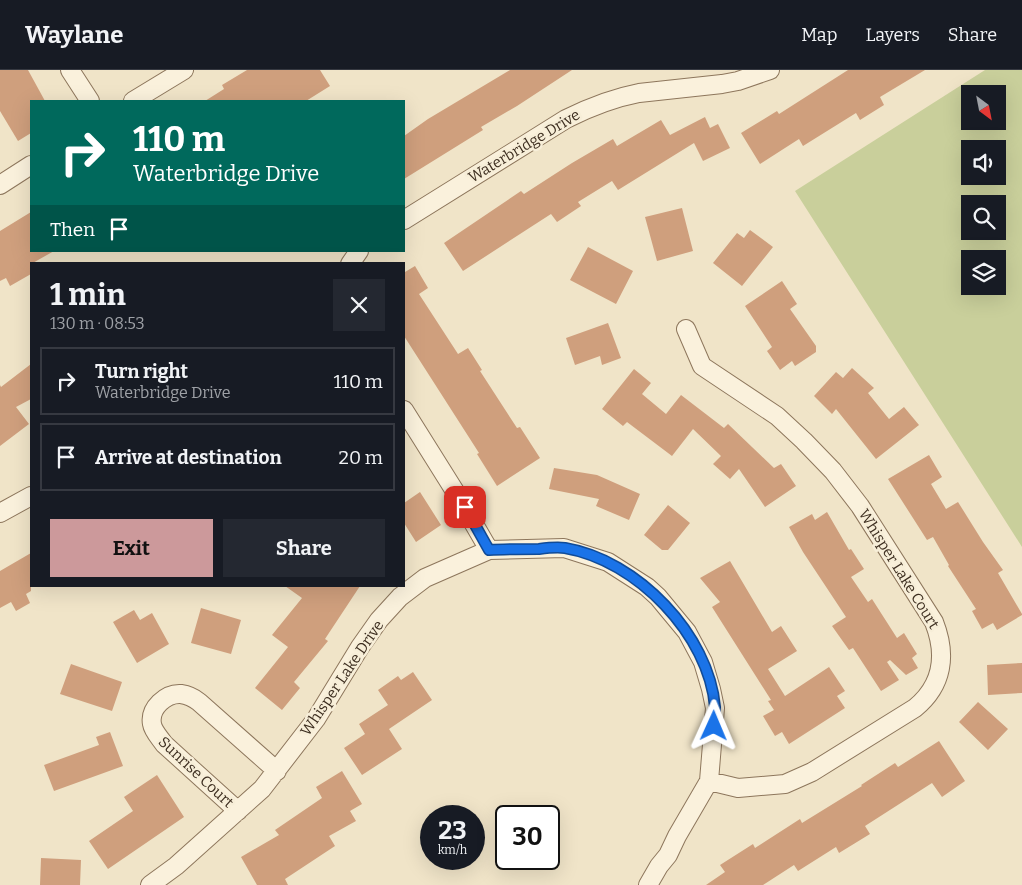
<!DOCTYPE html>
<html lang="en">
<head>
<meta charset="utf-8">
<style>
	:root { --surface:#171b24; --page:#242831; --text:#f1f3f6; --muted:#9ea1a6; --line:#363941; --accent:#cc999b }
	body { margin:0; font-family:Bitter,serif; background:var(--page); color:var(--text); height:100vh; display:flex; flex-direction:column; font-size:19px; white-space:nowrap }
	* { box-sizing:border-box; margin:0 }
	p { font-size:16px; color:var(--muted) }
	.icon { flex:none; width:28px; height:28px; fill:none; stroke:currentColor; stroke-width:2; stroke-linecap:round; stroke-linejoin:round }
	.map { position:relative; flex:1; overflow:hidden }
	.drawer { position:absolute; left:30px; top:192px; width:375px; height:325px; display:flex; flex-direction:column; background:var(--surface); border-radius:0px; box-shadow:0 5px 20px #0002 }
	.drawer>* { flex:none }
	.top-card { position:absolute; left:30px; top:30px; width:375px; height:152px; border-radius:0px; box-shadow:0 5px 20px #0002; background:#00695c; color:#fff; overflow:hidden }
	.needle { width:32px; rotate:148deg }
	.controls { position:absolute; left:961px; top:15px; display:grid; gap:10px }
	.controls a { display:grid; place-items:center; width:45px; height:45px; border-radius:0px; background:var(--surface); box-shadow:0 5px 20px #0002; font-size:25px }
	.speed { position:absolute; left:420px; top:735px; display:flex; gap:10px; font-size:25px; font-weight:700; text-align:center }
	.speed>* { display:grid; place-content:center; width:65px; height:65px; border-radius:50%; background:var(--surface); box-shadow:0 5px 20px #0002; line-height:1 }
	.speed small { font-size:12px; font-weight:400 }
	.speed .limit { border:2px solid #111; border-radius:8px; background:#fff; color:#111 }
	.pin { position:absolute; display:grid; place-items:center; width:42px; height:42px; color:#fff; margin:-21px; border-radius:10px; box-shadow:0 2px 8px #0006 }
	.me { position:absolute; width:55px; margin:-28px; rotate:1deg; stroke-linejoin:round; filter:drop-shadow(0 0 4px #0008) }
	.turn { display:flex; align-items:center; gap:18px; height:105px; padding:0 20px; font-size:22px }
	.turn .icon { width:65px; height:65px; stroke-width:2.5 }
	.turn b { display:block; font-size:35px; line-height:42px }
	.then { display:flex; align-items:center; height:48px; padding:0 20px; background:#0003; gap:10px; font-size:19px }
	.round { display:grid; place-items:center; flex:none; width:52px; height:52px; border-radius:0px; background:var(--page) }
	.head { display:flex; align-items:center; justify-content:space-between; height:85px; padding:0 20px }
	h1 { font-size:30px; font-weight:700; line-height:38px }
	.button { display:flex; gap:10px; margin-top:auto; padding:10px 20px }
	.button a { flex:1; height:58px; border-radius:0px; background:var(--accent); color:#111; font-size:20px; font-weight:700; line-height:58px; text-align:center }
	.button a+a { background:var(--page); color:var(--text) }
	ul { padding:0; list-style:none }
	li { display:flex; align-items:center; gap:15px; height:68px; margin:0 10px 8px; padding:0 10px; border:2px solid var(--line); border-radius:0px }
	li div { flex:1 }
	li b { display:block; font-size:19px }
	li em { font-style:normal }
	header { display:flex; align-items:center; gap:30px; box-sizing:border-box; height:70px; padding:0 25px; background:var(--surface); border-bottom:1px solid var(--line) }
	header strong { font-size:24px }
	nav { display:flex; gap:28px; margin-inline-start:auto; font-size:18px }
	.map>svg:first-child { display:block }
</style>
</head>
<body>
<header>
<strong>Waylane</strong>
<nav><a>Map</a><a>Layers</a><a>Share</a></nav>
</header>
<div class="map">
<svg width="1022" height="815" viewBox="0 0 1022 815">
	<rect width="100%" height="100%" fill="#f0e4c8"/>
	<!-- green -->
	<path fill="#c9cf9b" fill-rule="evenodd" d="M 985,0 L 1022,0 L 1022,477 L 795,121 ZM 970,24 L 998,24 L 998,51 L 970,51 ZM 970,79 L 998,79 L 998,106 L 970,106 ZM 970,134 L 998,134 L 998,161 L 970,161 ZM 970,189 L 998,189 L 998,216 L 970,216 Z"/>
	<!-- building -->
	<path fill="#cf9f7d" d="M 0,0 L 28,0 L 45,31 L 31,31 L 31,63 L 18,71 L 0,41 Z
		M 247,0 L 320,0 L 330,16 L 306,31 L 205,31 L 224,19 L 222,15 Z
		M 510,0 L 572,0 L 517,36 L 481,57 L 483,60 L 404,109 L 404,66 L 428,49 Z
		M 848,0 L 925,0 L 880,27 L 884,35 L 860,50 L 856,43 L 803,76 L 799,69 L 760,94 L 741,63 L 777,41 L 779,44 Z
		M 705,47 L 710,58 L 718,54 L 730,78 L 703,91 L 694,73 L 618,120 L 612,111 L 578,132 L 581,136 L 557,152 L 551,144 L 463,201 L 444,173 L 521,121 L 524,124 L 572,93 L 613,69 L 617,76 L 661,50 L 670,65 Z
		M 682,138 L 693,181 L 657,191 L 645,147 Z
		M 31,142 L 31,181 L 54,181 L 31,194 L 31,204 L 10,216 L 6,208 L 0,211 L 0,161 Z
		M 750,160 L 773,177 L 742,216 L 713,193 L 737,163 L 744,168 Z
		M 588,177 L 633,201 L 616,234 L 570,210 Z
		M 415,196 L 428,218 L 419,224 L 458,284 L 468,278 L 482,300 L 480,301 L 517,358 L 520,357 L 540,388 L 497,416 L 477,384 L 479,383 L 404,266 L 404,200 L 405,202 Z
		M 782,211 L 797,234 L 790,239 L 816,276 L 816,282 L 795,296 L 792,291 L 780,300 L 767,281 L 772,277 L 745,236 Z
		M 608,253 L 621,288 L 602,295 L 600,286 L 575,295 L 566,268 Z
		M 31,294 L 31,329 L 16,337 L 29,354 L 0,376 L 0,315 L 1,317 Z
		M 852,298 L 874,318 L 868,323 L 889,349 L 904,337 L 919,355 L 876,389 L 836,339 L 832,344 L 814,326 L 836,302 L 843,308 Z
		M 634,299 L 651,313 L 642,324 L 666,344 L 681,325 L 724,358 L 728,354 L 774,398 L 781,394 L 796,416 L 765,437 L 739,399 L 730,409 L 713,394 L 721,386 L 693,359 L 672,386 L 627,352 L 623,356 L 602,339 Z
		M 929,385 L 942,407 L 931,414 L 946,439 L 958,432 L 983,472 L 1003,500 L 998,503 L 1022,544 L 1022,545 L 997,560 L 993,553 L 982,559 L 972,541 L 976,539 L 948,496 L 949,495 L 933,467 L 927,470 L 888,409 Z
		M 554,398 L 597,405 L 640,424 L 629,450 L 596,436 L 599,429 L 549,419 Z
		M 420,422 L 441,455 L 416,472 L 404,453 L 404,433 Z
		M 668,435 L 690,453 L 668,480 L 662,480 L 644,465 Z
		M 827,442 L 849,480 L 851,479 L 864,499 L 851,507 L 868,532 L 872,529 L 897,568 L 904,563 L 917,584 L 912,588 L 918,598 L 906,605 L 890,590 L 887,592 L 899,610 L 881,621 L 853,578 L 849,580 L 832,556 L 846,547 L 803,482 L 789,457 L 812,444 L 815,450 Z
		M 31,483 L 31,521 L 26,524 L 30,533 L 16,541 L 11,532 L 0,538 L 0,501 Z
		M 730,491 L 772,562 L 781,556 L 797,581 L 768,599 L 785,626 L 829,597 L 845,621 L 837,626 L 845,638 L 789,674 L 782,662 L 775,666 L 763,646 L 774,640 L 768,631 L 771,630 L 712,537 L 720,532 L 700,508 Z
		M 285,516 L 360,516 L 325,569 L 328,571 L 294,612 L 300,618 L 282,640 L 255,618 L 288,577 L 272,565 L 302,528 Z
		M 201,538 L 241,550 L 231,584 L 191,573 Z
		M 134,540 L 140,550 L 152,543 L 169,574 L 137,593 L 113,552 Z
		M 1022,593 L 1022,623 L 988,625 L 987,595 Z
		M 71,594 L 122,612 L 112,641 L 60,624 Z
		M 413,602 L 432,630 L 389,659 L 402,679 L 362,705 L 344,678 L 365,664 L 359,654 L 388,635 L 378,620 L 398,606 L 401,610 Z
		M 978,632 L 1008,659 L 988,680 L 959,652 Z
		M 110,662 L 123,696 L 54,721 L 44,695 L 99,675 L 96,667 Z
		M 939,671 L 965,711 L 942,727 L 932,713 L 865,756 L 870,764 L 839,783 L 836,777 L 798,801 L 794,795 L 763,815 L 706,815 L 725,802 L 720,795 L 753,774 L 755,778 L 800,749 L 802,753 L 862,716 L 861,715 L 895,693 L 898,697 Z
		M 342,701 L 362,734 L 350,741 L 356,751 L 329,766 L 335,776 L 285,809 L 288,815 L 257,815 L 241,787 L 279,765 L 275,760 L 322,728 L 316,717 Z
		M 157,705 L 184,747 L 108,799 L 89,771 L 133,741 L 124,727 Z
		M 41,788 L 81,790 L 80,815 L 40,815 Z"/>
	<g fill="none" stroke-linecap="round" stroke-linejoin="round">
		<defs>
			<path id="street" d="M 70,0 L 90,31
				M 133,31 L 184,0
				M 0,115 L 31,95
				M 404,150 L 566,49 C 590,37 613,28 639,23 L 722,14 L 738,11 L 770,0
				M 350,194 L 359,181
				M 686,259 L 702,296 L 777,346 L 804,371 L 833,401 L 860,436 L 934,552 C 947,585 943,615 915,638 L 812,702 L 785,714 L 738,718 L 709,711
				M 404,340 L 456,423 L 489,480
				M 0,443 L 31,426
				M 238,741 L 164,674 C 160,668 153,661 152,654 C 149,638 166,623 181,624 C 188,625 194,628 199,632 L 277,701
				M 150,815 L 176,796 L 262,719 L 316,649 L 360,577 L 379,550 L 400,527 L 425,508 L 489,480 L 564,478 L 608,492 L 647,517 L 658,527 L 687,562 L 703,592 L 711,619 L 715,638 L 709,711 L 677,766 L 668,785 L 659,796 L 648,815"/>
		</defs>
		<!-- street casing -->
		<use href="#street" stroke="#8d765c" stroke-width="20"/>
		<!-- street -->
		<use href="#street" stroke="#faf1dc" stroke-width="18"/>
	</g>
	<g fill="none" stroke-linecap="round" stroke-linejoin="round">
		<defs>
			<path id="route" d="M 465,437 L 489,480 C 506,479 522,479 539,479 C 547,478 557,477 565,478 C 637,490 709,565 715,637 C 715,643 714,650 714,656"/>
		</defs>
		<!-- route casing -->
		<use href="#route" stroke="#114b97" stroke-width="12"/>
		<!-- route -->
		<use href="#route" stroke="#1a73e8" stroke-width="9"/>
	</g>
	<g text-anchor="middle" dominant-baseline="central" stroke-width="5" stroke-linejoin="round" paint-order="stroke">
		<!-- street labels -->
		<g font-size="15" fill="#3d2e20" stroke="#f7eed8">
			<text transform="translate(524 76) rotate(-31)">Waterbridge Drive</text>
			<text transform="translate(899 499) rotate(58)">Whisper Lake Court</text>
			<text transform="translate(342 608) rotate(-56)">Whisper Lake Drive</text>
			<text transform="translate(196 702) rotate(43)">Sunrise Court</text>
		</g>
	</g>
</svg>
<div class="controls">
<a><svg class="needle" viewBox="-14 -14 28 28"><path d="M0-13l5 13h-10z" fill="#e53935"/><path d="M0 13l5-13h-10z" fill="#9ea1a6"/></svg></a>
<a><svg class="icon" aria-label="sound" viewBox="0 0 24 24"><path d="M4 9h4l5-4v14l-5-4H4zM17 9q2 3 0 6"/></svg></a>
<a><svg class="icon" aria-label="search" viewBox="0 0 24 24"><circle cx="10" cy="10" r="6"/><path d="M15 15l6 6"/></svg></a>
<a><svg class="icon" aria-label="layers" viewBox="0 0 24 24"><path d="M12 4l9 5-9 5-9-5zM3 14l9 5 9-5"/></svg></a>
</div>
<div class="speed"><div>23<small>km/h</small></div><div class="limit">30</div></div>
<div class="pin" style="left:465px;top:437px;background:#d93025"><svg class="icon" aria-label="arrive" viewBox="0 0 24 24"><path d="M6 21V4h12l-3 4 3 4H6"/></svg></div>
<svg class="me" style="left:714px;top:656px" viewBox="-20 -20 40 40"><path d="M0-17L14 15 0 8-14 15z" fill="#1a73e8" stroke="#fff" stroke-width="4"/></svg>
<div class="top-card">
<div class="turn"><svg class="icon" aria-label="right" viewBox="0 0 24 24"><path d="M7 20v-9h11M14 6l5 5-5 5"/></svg><div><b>110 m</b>Waterbridge Drive</div></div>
<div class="then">Then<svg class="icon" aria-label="arrive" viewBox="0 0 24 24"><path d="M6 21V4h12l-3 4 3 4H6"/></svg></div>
</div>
<section class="drawer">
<div class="head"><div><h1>1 min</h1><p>130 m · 08:53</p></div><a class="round"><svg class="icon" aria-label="close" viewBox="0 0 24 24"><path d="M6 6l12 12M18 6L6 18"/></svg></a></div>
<ul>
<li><svg class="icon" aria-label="right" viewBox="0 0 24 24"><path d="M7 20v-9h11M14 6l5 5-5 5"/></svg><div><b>Turn right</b><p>Waterbridge Drive</p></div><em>110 m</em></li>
<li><svg class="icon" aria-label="arrive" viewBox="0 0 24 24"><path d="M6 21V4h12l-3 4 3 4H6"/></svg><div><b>Arrive at destination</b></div><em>20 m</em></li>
</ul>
<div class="button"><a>Exit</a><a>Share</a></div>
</section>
</div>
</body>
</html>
